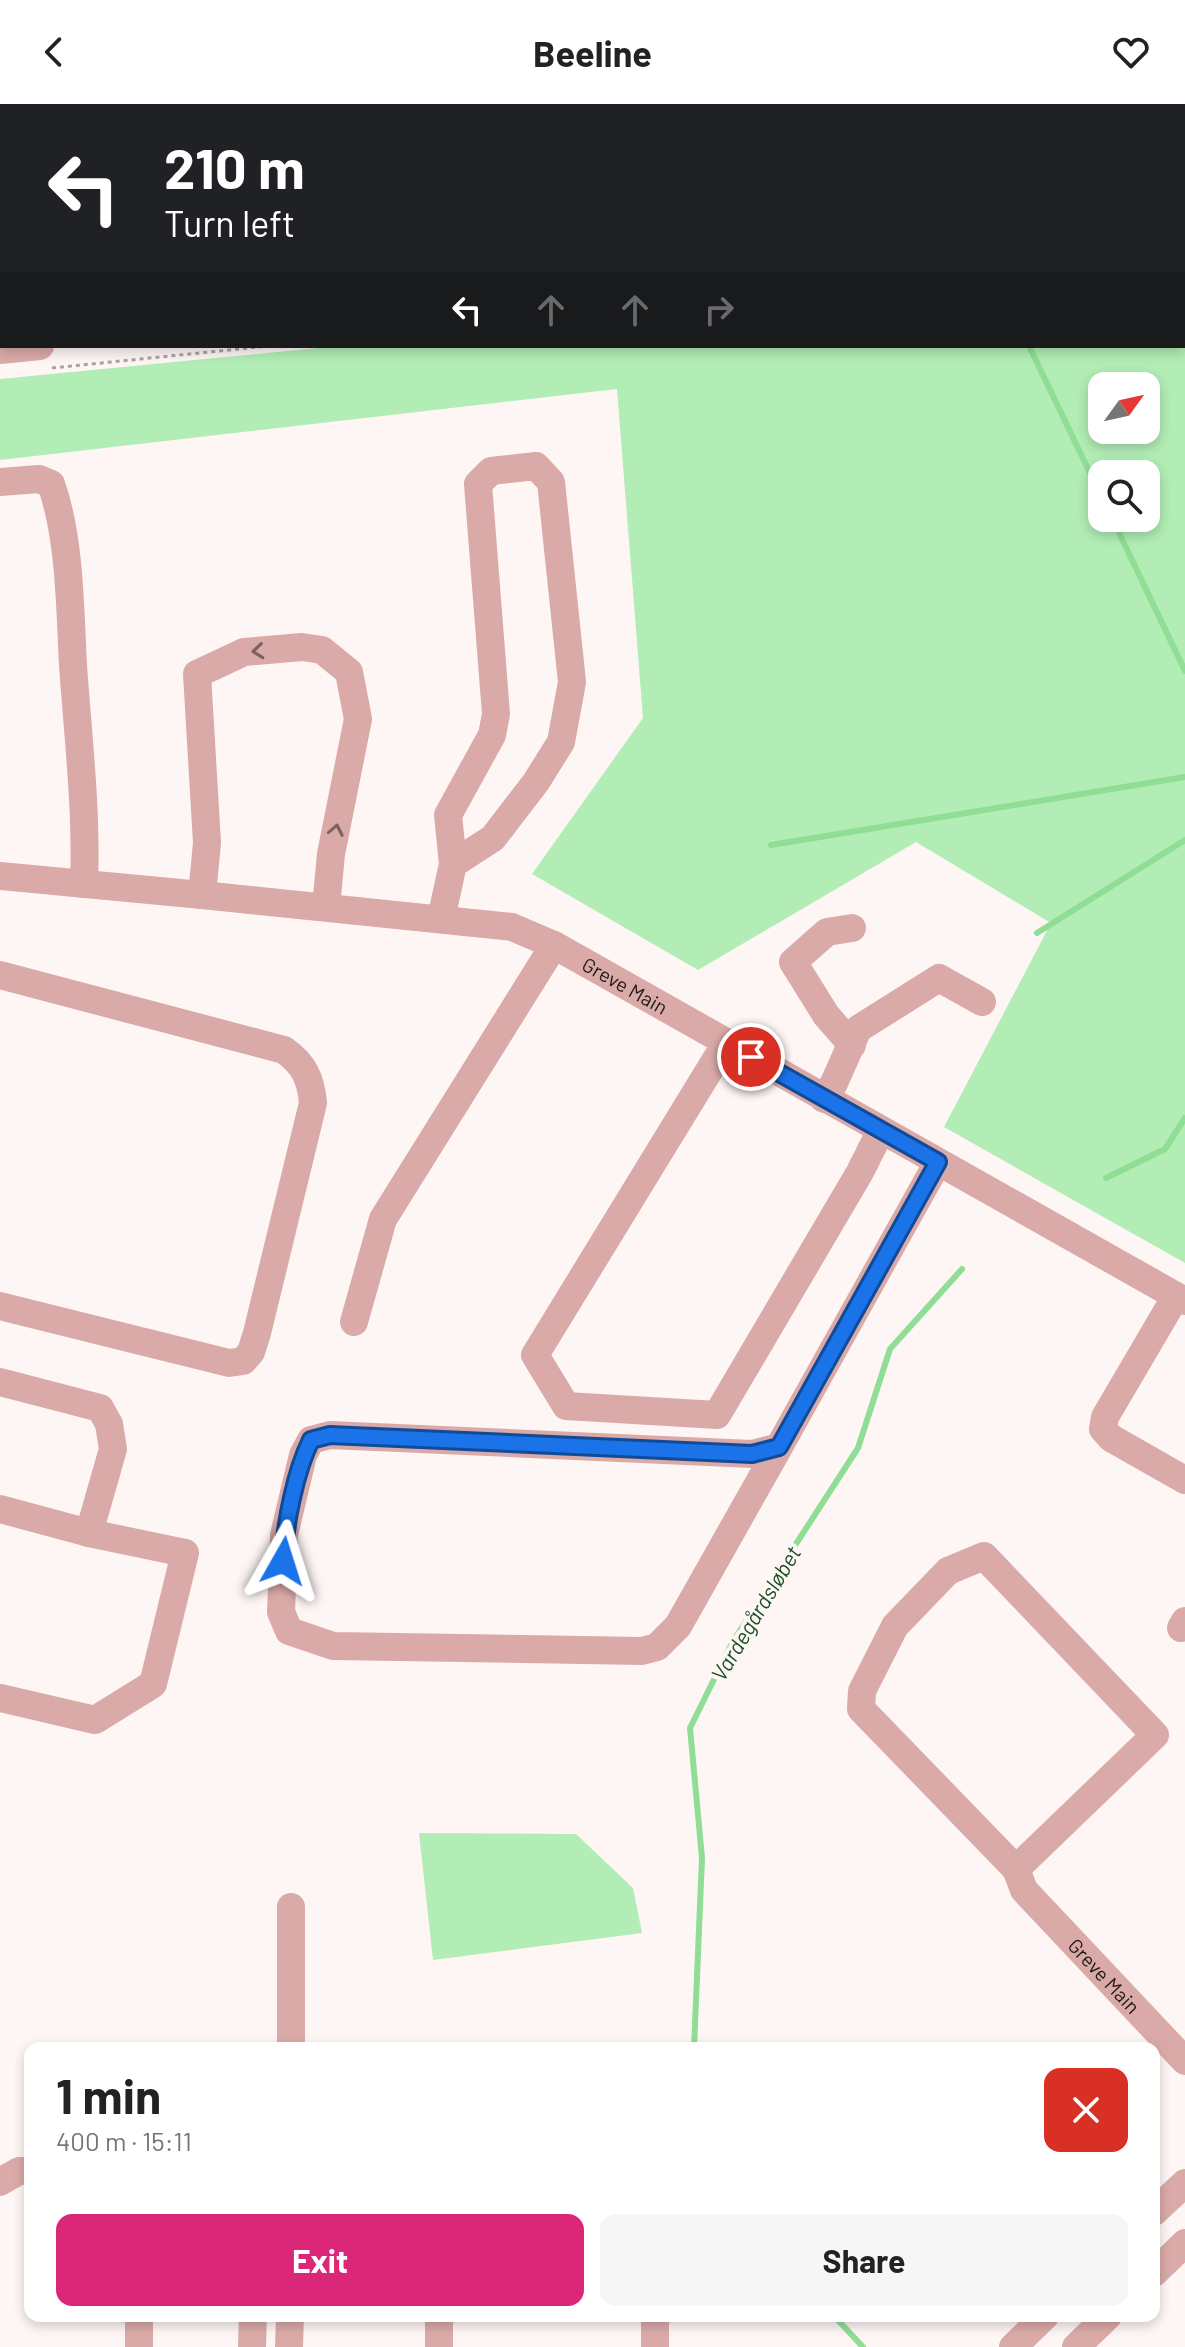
<!DOCTYPE html>
<html lang="en">
<head>
<meta charset="utf-8">
<style>
	:root { --surface:#fff; --page:#f6f6f6; --text:#222; --muted:#767676; --accent:#db2777 }
	body { margin:0; font-family:Barlow,sans-serif; background:var(--page); color:var(--text); height:100vh; display:flex; flex-direction:column; font-size:30px; white-space:nowrap }
	* { box-sizing:border-box; margin:0 }
	p { font-size:26px; color:var(--muted) }
	.icon { flex:none; width:44px; height:44px; fill:none; stroke:currentColor; stroke-width:2; stroke-linecap:round; stroke-linejoin:round }
	.map { position:relative; flex:1; overflow:hidden }
	.panel { position:absolute; left:24px; top:1938px; width:1136px; height:280px; display:flex; flex-direction:column; background:var(--surface); border-radius:16px; box-shadow:0 4px 12px #0003 }
	.panel>* { flex:none }
	.top-card { position:absolute; left:0px; top:0px; width:1186px; height:244px; box-shadow:0 4px 12px #0003; background:#202124; color:#fff; overflow:hidden }
	.needle { width:52px; rotate:57deg }
	.tools { position:absolute; left:1088px; top:268px; display:grid; gap:16px }
	.tools a { display:grid; place-items:center; width:72px; height:72px; border-radius:16px; background:var(--surface); box-shadow:0 4px 12px #0003; font-size:40px }
	.pin { position:absolute; display:grid; place-items:center; width:68px; height:68px; color:#fff; margin:-34px; border:4px solid #fff; border-radius:50%; box-shadow:0 2px 8px #0007 }
	.me { position:absolute; width:88px; margin:-44px; rotate:6deg; stroke-linejoin:round; filter:drop-shadow(0 0 6px #0008) }
	.turn { display:flex; align-items:center; gap:28px; height:168px; padding:0 32px; font-size:36px }
	.turn .icon { width:104px; height:104px; stroke-width:2.5 }
	.turn b { display:block; font-size:56px; line-height:68px }
	.lanes { display:flex; align-items:center; height:76px; padding:0 32px; background:#0003; justify-content:center; gap:40px; direction:ltr }
	.lanes .off { opacity:.35 }
	.round { display:grid; place-items:center; flex:none; width:84px; height:84px; border-radius:16px; background:var(--page) }
	.head { display:flex; align-items:center; justify-content:space-between; height:136px; padding:0 32px }
	h1 { font-size:48px; font-weight:700; line-height:60px }
	.action { display:flex; gap:16px; margin-top:auto; padding:16px 32px }
	.action a { flex:1; height:92px; border-radius:16px; background:var(--accent); color:#fff; font-size:32px; font-weight:700; line-height:92px; text-align:center }
	.action a+a { background:var(--page); color:var(--text) }
	header { display:flex; justify-content:space-between; align-items:center; height:104px; padding:0 32px; background:var(--surface); font-size:36px; font-weight:700 }
	.map>svg:first-child { display:block }
</style>
</head>
<body>
<header><svg class="icon" aria-label="back" viewBox="0 0 24 24"><path d="M15 5l-7 7 7 7"/></svg>Beeline<svg class="icon" aria-label="heart" viewBox="0 0 24 24"><path d="M12 20l-8-8c-3-5 5-10 8-4 3-6 11-1 8 4z"/></svg></header>
<div class="map">
<svg width="1185" height="2243" viewBox="0 0 1185 2243">
	<rect width="100%" height="100%" fill="#fef6f5"/>
	<!-- green -->
	<path fill="#b1edb5" fill-rule="evenodd" d="M 773,0 L 1185,0 L 1185,86 L 1184,2 L 774,2 Z
		M 1185,157 L 1185,1159 L 944,1023 L 1051,819 L 916,738 L 698,866 L 532,770 L 643,614 L 617,285 L 0,356 L 0,275 L 339,242 L 1184,242 ZM 1102,282 L 1146,282 L 1146,326 L 1102,326 ZM 1102,370 L 1146,370 L 1146,414 L 1102,414 Z
		M 419,1729 L 576,1730 L 633,1784 L 642,1829 L 433,1856 Z"/>
	<g fill="none" stroke-linecap="round" stroke-linejoin="round">
		<!-- stream -->
		<path stroke="#90dd96" stroke-width="6" d="M 965,0 L 966,2
			M 1029,242 L 1102,394
			M 1112,414 L 1185,567
			M 771,741 L 1185,673
			M 1037,829 L 1185,736
			M 1106,1074 L 1165,1045 L 1185,1014
			M 694,1944 L 702,1754 L 690,1624 L 732,1539 L 858,1344 L 890,1245 L 962,1165
			M 834,2212 L 863,2243"/>
		<!-- path -->
		<path stroke="#aaa3a2" stroke-width="3" stroke-dasharray="4 4" stroke-linecap="butt" d="M 1031,0 L 1031,2
			M 1154,0 L 1154,2
			M 52,264 L 268,242"/>
		<!-- minor -->
		<g stroke="#daaaa8" stroke-width="28">
			<path d="M 767,0 L 768,2"/>
			<path d="M 1184,128 L 1185,128"/>
			<path d="M 0,246 L 40,242"/>
			<path d="M 0,378 L 39,375 L 51,380 C 70,433 70,504 73,561 C 78,633 87,707 84,780"/>
			<path id="s1" d="M 0,772 L 202,791 L 512,823 L 554,841 L 1185,1197"/>
			<path d="M 202,791 L 207,739 L 197,570 L 244,548 L 302,543 L 322,546 L 349,568 L 358,615 L 331,750 L 326,803"/>
			<path d="M 441,815 L 453,760 L 493,734 L 536,678 L 561,638 L 572,578 L 551,378 L 536,362 L 491,367 L 478,380 L 496,610 L 492,631 L 448,711 L 453,760"/>
			<path d="M 852,824 L 827,828 L 793,858 L 826,911 L 852,941"/>
			<path d="M 0,871 L 284,946 C 304,960 311,975 313,999 L 257,1229 L 251,1248 L 243,1257 L 229,1259 L 0,1202"/>
			<path d="M 726,939 L 535,1251 L 566,1302 L 717,1311 L 860,1068 L 881,1026"/>
			<path d="M 824,995 L 834,979 L 858,925 L 939,874 L 982,898"/>
			<path d="M 1176,1192 L 1105,1313 L 1103,1325 L 1111,1334 L 1185,1376"/>
			<path d="M 354,1218 L 383,1115 L 554,841"/>
			<path d="M 0,1278 L 100,1304 L 109,1320 L 113,1345 L 89,1429"/>
			<path d="M 779,1343 L 678,1522 L 657,1543 L 642,1547 L 333,1542 L 289,1527 L 281,1508 L 284,1431 L 303,1351 L 311,1336 L 330,1331 L 752,1350 L 779,1343 L 938,1058"/>
			<path d="M 0,1405 L 89,1429 L 185,1449 L 153,1580 L 95,1616 L 0,1594"/>
			<path d="M 984,1452 L 1155,1631 L 1016,1765 L 861,1605 L 862,1587 L 895,1522 L 948,1467 Z"/>
			<path d="M 1181,1524 L 1185,1517"/>
			<path id="s2" d="M 1016,1765 L 1024,1786 L 1185,1957"/>
			<path d="M 291,1944 L 291,1803"/>
			<path d="M 0,2078 L 19,2067 L 30,2067"/>
			<path d="M 1154,2108 L 1185,2079"/>
			<path d="M 1154,2169 L 1185,2139"/>
			<path d="M 655,2212 L 655,2243"/>
			<path d="M 139,2243 L 139,2212"/>
			<path d="M 252,2243 L 253,2212"/>
			<path d="M 289,2243 L 290,2212"/>
			<path d="M 439,2243 L 439,2212"/>
			<path d="M 1013,2243 L 1045,2212"/>
			<path d="M 1076,2243 L 1108,2212"/>
		</g>
	</g>
	<!-- one-way arrows -->
	<defs><path id="oneway-chevron" d="M-2-3.5L2.5 0L-2 3.5" fill="none" stroke-width="1.6" stroke-linecap="round" stroke-linejoin="round" transform="scale(2)"/></defs>
	<g stroke="#7e6260">
		<use href="#oneway-chevron" transform="translate(258 547) rotate(174)"/>
		<use href="#oneway-chevron" transform="translate(336 726) rotate(-79)"/>
	</g>
	<g fill="none" stroke-linecap="round" stroke-linejoin="round">
		<defs>
			<path id="route" d="M 283,1457 C 285,1421 295,1368 311,1336 L 330,1331 L 752,1350 L 779,1343 L 938,1058 L 751,953"/>
		</defs>
		<!-- route casing -->
		<use href="#route" stroke="#114b97" stroke-width="20"/>
		<!-- route -->
		<use href="#route" stroke="#1a73e8" stroke-width="14"/>
	</g>
	<g text-anchor="middle" dominant-baseline="central" stroke-width="8" stroke-linejoin="round" paint-order="stroke">
		<!-- street labels -->
		<g font-size="20" fill="#211a19" stroke="#fef6f5">
			<text stroke="none"><textPath href="#s1" startOffset="642">Greve Main</textPath></text>
			<text stroke="none"><textPath href="#s2" startOffset="140">Greve Main</textPath></text>
		</g>
		<!-- water labels -->
		<g font-size="22" font-style="italic" fill="#1c5124" stroke="#fef6f5">
			<text transform="translate(755 1509) rotate(-59)">Vardegårdsløbet</text>
		</g>
	</g>
</svg>
<div class="tools">
<a><svg class="needle" viewBox="-14 -14 28 28"><path d="M0-13l5 13h-10z" fill="#e53935"/><path d="M0 13l5-13h-10z" fill="#767676"/></svg></a>
<a><svg class="icon" aria-label="search" viewBox="0 0 24 24"><circle cx="10" cy="10" r="6"/><path d="M15 15l6 6"/></svg></a>
</div>
<div class="pin" style="left:751px;top:953px;background:#d93025"><svg class="icon" aria-label="arrive" viewBox="0 0 24 24"><path d="M6 21V4h12l-3 4 3 4H6"/></svg></div>
<svg class="me" style="left:283px;top:1457px" viewBox="-20 -20 40 40"><path d="M0-17L14 15 0 8-14 15z" fill="#1a73e8" stroke="#fff" stroke-width="4"/></svg>
<div class="top-card">
<div class="turn"><svg class="icon" aria-label="left" viewBox="0 0 24 24"><path d="M17 20v-9H6M10 6l-5 5 5 5"/></svg><div><b>210 m</b>Turn left</div></div>
<div class="lanes"><svg class="icon" aria-label="left" viewBox="0 0 24 24"><path d="M17 20v-9H6M10 6l-5 5 5 5"/></svg><svg class="icon off" aria-label="ahead" viewBox="0 0 24 24"><path d="M12 20V5M6 11l6-6 6 6"/></svg><svg class="icon off" aria-label="ahead" viewBox="0 0 24 24"><path d="M12 20V5M6 11l6-6 6 6"/></svg><svg class="icon off" aria-label="right" viewBox="0 0 24 24"><path d="M7 20v-9h11M14 6l5 5-5 5"/></svg></div>
</div>
<section class="panel">
<div class="head"><div><h1>1 min</h1><p>400 m · 15:11</p></div><a class="round" style="background:#d93025;color:#fff"><svg class="icon" aria-label="close" viewBox="0 0 24 24"><path d="M6 6l12 12M18 6L6 18"/></svg></a></div>
<div class="action"><a>Exit</a><a>Share</a></div>
</section>
</div>
</body>
</html>
